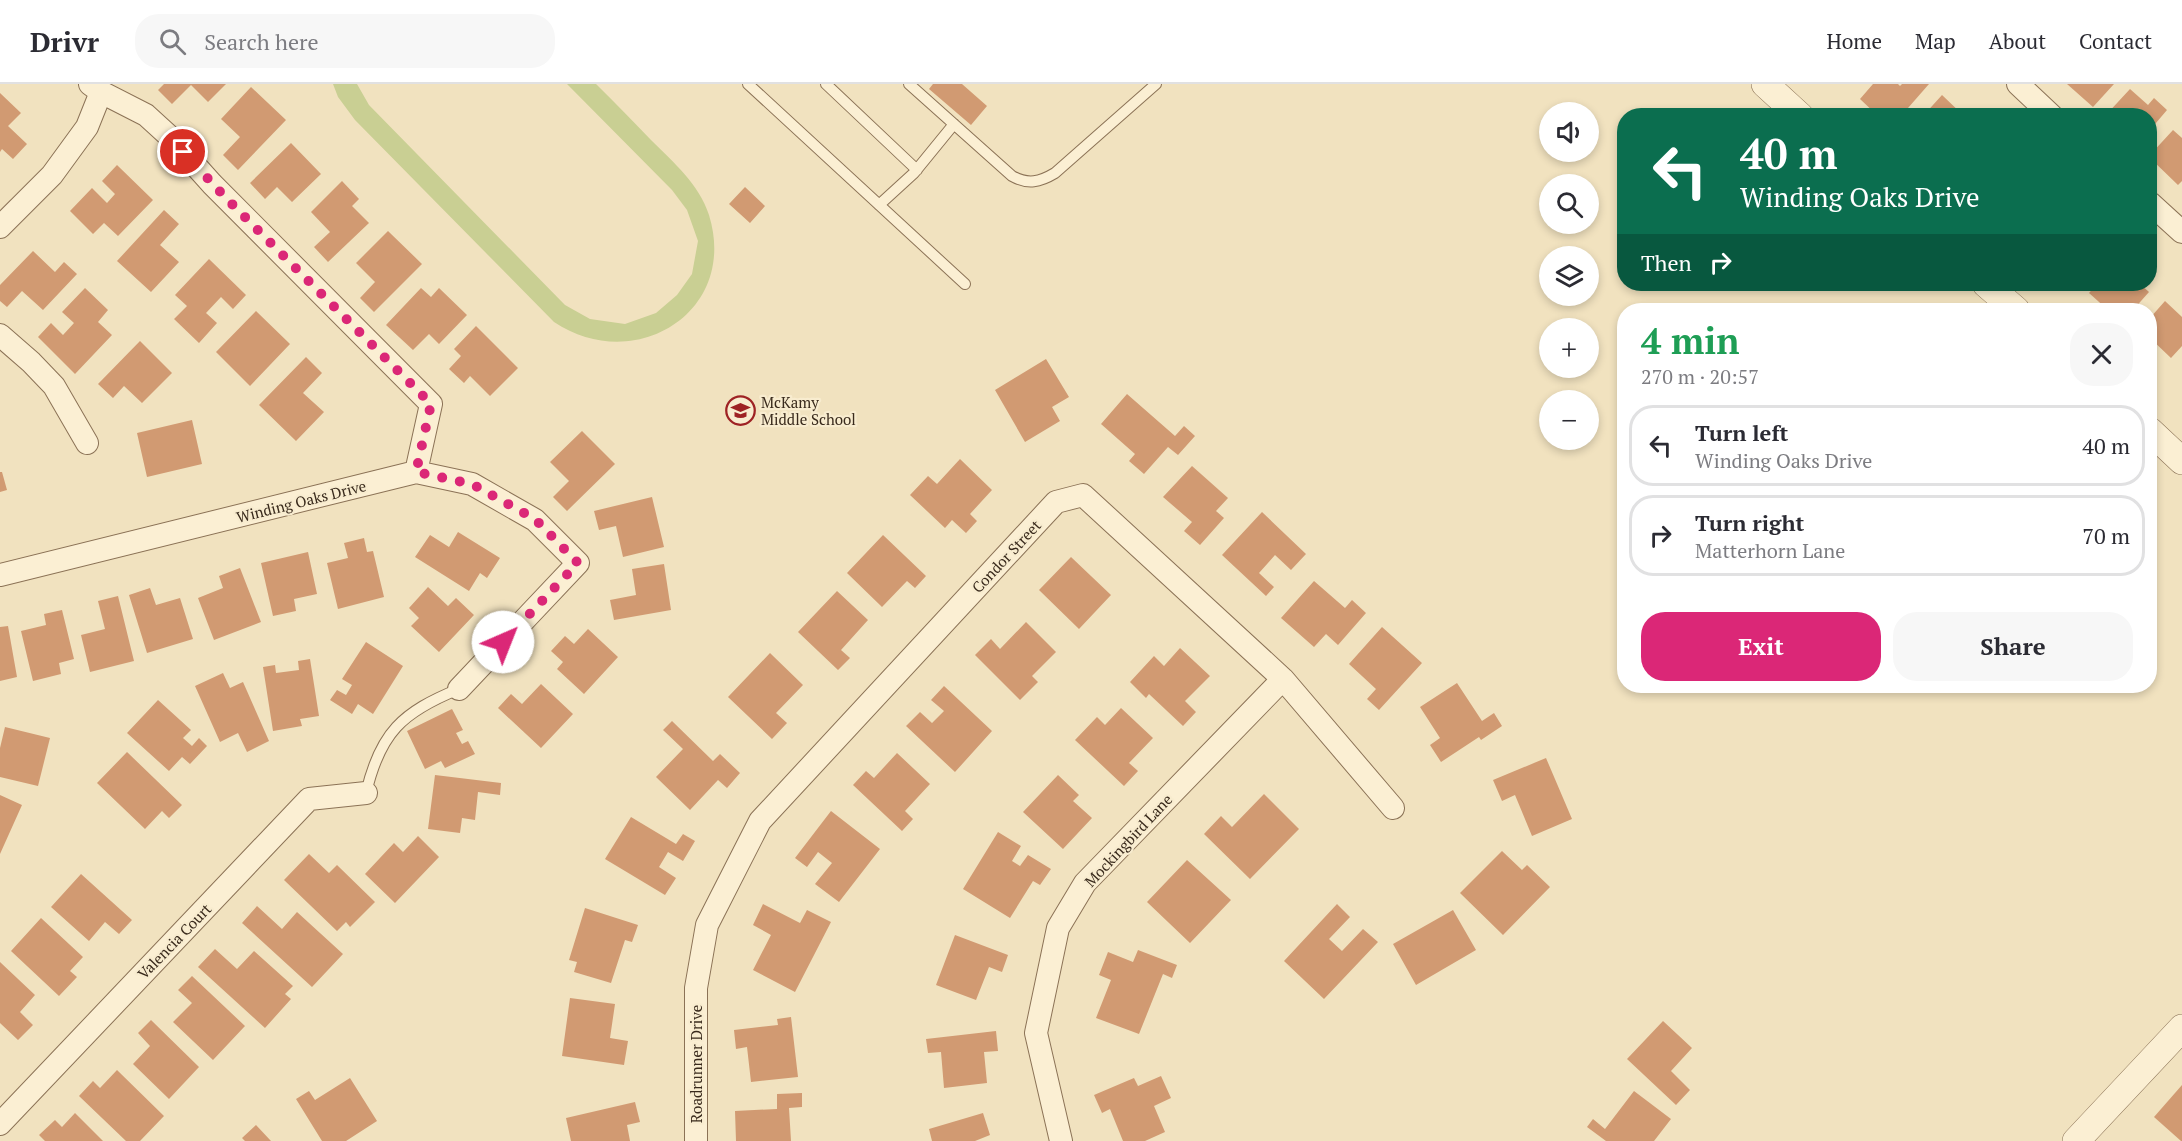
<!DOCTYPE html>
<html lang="en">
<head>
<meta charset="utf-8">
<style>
	:root { --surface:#fff; --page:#f7f7f7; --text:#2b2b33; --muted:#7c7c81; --line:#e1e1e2; --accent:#db2777 }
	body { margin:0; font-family:"PT Serif",serif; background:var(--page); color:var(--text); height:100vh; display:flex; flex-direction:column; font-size:22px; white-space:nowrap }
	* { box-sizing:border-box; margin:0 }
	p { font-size:20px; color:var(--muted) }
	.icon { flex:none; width:33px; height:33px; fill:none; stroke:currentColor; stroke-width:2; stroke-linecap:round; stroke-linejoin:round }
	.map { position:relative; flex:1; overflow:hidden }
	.panel { position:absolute; left:1617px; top:219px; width:540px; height:390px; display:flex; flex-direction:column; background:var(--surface); border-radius:24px; box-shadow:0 3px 9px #0003 }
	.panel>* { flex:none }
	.top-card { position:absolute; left:1617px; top:24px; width:540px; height:183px; border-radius:24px; box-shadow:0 3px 9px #0003; background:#0b6e4f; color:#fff; overflow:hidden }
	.buttons { position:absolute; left:1539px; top:18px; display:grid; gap:12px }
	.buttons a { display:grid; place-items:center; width:60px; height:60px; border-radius:50%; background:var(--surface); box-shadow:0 3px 9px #0003; font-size:30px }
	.pin { position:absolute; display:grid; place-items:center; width:51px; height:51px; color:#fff; margin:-26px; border:3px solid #fff; border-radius:50%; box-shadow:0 2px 6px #0007 }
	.me { position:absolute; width:66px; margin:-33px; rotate:44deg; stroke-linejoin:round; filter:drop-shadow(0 0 4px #0008) }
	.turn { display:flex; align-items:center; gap:21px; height:126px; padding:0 24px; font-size:27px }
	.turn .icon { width:78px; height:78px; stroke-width:2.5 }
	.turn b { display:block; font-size:42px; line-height:51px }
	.then { display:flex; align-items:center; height:57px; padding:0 24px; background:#0003; gap:12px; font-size:22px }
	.round { display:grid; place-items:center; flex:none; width:63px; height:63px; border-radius:24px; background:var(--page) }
	.overview { display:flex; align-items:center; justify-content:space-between; height:102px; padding:0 24px }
	h1 { font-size:36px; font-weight:700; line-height:45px; color:#1e9e55 }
	.button { display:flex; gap:12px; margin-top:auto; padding:12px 24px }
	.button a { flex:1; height:69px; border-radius:24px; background:var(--accent); color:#fff; font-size:24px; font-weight:700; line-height:69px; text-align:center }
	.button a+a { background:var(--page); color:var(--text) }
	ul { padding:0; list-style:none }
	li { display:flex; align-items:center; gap:18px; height:81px; margin:0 12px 9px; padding:0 12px; border:3px solid var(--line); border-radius:24px }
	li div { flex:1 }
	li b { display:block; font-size:22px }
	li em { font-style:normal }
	header { display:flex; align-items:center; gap:36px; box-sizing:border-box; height:84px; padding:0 30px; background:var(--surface); border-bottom:2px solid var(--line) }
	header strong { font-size:28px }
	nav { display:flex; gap:33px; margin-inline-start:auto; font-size:21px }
	.search { width:420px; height:54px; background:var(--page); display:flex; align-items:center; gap:15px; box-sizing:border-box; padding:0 21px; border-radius:24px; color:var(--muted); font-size:22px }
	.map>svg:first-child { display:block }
</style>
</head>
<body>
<header>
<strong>Drivr</strong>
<div class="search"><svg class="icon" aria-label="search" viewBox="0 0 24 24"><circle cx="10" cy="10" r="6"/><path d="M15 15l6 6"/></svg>Search here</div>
<nav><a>Home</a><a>Map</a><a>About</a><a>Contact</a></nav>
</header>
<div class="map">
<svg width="2182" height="1057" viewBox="0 0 2182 1057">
	<rect width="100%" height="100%" fill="#f1e2bf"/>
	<!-- green -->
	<path fill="#c9cf93" d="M 333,0 L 357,0 L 369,21 L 565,221 L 590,235 L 625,240 L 656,229 L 677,211 L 692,190 L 698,157 L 687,126 L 672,106 L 567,0 L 596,0 C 615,19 633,37 651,56 C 674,79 699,100 709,131 C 739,228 635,292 554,238 L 355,36 L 338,13 Z"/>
	<!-- building -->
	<path fill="#d19a72" d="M 164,0 L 226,0 L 208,18 L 191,1 L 172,20 L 158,6 Z
		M 933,0 L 962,0 L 987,22 L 971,41 L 929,5 Z
		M 1873,0 L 1898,0 L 1900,2 L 1902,0 L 1929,0 L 1901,32 L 1878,32 L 1860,15 Z
		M 2067,0 L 2114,0 L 2093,23 Z
		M 251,3 L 286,36 L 238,86 L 223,71 L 240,53 L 221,35 Z
		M 2130,5 L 2148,21 L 2154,14 L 2167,26 L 2150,46 L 2150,32 L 2105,32 Z
		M 0,9 L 21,29 L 8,42 L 27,60 L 13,75 L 2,65 L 0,68 Z
		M 1942,11 L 1964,32 L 1923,32 Z
		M 2173,46 L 2182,54 L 2182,97 L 2178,101 L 2150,74 L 2150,71 Z
		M 291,59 L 321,90 L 292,118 L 277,103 L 265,115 L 250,99 Z
		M 117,81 L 153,116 L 118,152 L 104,139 L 93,150 L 70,127 L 92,104 L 107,119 L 115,110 L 102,97 Z
		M 342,97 L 359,115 L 352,122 L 369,139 L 328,178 L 314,163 L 330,148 L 311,128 Z
		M 745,103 L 765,122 L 750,139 L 729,120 Z
		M 164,126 L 179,140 L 160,161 L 179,178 L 151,208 L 117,177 Z
		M 388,147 L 422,180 L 374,228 L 360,214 L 375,198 L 356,179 Z
		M 33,167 L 55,188 L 64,178 L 77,190 L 43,226 L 22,207 L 7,223 L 0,217 L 0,201 Z
		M 209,175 L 246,211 L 233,225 L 221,213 L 206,229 L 217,239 L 199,259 L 174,235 L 187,222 L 175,211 Z
		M 2097,200 L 2140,200 L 2149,208 L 2133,226 L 2108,226 L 2089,209 Z
		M 85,204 L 108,226 L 98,238 L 112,251 L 75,290 L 38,253 L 51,239 L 63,251 L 74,239 L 62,228 Z
		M 421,204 L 431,213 L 439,204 L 467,231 L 439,260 L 429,250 L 413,266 L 386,241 Z
		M 2165,217 L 2182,233 L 2182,262 L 2171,274 L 2150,254 L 2150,234 Z
		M 256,227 L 290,260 L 250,302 L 216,268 Z
		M 476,242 L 518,284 L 490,312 L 470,292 L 464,299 L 449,285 L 461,272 L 454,265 Z
		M 140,257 L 172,289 L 142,319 L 124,302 L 113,314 L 98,300 Z
		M 306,273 L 322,289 L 303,309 L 324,328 L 296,357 L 259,321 Z
		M 1046,275 L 1069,313 L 1052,323 L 1060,337 L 1025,358 L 995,306 Z
		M 1127,310 L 1175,352 L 1184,342 L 1195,352 L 1178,371 L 1168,363 L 1144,390 L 1129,377 L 1135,370 L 1101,340 Z
		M 192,336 L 202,380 L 147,393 L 137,349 Z
		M 582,347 L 615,380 L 567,427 L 553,413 L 569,397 L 550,378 Z
		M 960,375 L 992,406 L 970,430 L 977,437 L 966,449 L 952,436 L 945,444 L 910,411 L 928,392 L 937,400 Z
		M 1192,382 L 1228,414 L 1216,427 L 1224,434 L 1200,461 L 1184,447 L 1192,438 L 1163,413 Z
		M 0,388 L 2,388 L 7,406 L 0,408 Z
		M 652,413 L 664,463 L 623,473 L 616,442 L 599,446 L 594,427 Z
		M 1262,428 L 1306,470 L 1291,486 L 1275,471 L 1259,489 L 1274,503 L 1266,512 L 1222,471 Z
		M 458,448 L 500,474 L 487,494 L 480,489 L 469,507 L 415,473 L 430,451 L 449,463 Z
		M 883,451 L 926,492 L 915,504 L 907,497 L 882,523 L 847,489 Z
		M 364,454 L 367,468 L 373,467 L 384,513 L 338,525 L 327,479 L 348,474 L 344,459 Z
		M 308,468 L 317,510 L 294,515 L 296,527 L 273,532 L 261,479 Z
		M 1071,473 L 1111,511 L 1079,545 L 1039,506 Z
		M 664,480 L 671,526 L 614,536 L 610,516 L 636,511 L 632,485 Z
		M 240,484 L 261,538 L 214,556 L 198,514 L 223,504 L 219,492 Z
		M 1314,497 L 1345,524 L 1352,516 L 1366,529 L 1338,561 L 1326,550 L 1314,563 L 1281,534 Z
		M 428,503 L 448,522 L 456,514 L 474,531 L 439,568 L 411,542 L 419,534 L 409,524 Z
		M 150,504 L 156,521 L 180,514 L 193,555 L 147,569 L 129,511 Z
		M 837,507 L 868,536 L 841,566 L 850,574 L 838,586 L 798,548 Z
		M 118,512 L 134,577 L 90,588 L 81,551 L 105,545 L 98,517 Z
		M 62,526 L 74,575 L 59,579 L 61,590 L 33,597 L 21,547 L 46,541 L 44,530 Z
		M 1026,538 L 1056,568 L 1032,592 L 1038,598 L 1020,616 L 975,571 L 991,555 L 1000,565 Z
		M 8,542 L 17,593 L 0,597 L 0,543 Z
		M 1382,543 L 1422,579 L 1379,626 L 1367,615 L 1376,605 L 1349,580 Z
		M 588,545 L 618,573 L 584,610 L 557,585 L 563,578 L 551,567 L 565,552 L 574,560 Z
		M 366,558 L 403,582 L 373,630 L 358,620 L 352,630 L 330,616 L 337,606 L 346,611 L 352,601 L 342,595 Z
		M 1180,564 L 1210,592 L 1185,617 L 1196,628 L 1183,642 L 1149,610 L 1146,614 L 1130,598 L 1154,572 L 1164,582 Z
		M 770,569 L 803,601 L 776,629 L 787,639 L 772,655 L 728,613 Z
		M 310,575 L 319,632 L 300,635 L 302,642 L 273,647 L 263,583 L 275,581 L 276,589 L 299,586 L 298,577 Z
		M 223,589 L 230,604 L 243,598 L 269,657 L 247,668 L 238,649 L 220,658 L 195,602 Z
		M 1457,599 L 1482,637 L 1494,629 L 1502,642 L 1481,656 L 1479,653 L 1441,678 L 1430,661 L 1440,654 L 1420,623 Z
		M 541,600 L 573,630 L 541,664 L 498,624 L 511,610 L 522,620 Z
		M 944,602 L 992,647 L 955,688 L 906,642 L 920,628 L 932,639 L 944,627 L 931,616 Z
		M 158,616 L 191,646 L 183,654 L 192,662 L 199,654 L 207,662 L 190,680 L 182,673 L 169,687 L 127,649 Z
		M 1121,624 L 1153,654 L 1129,679 L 1138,687 L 1124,702 L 1075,656 L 1097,633 L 1105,641 Z
		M 452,625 L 463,646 L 456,649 L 462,660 L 468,657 L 475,670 L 445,684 L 441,677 L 425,685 L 407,647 Z
		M 672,637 L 713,677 L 720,670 L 740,689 L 727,704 L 718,696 L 690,726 L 656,693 L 683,665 L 663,646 Z
		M 5,643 L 50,654 L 38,702 L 0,693 L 0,664 Z
		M 127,668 L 182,721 L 169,734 L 162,727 L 145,745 L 97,699 Z
		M 897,669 L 930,700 L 905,727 L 913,735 L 902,747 L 853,701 L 866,687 L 874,694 Z
		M 1546,674 L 1572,735 L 1532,752 L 1515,711 L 1502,717 L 1493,696 Z
		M 435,691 L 501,699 L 500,711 L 478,708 L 475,736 L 462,734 L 460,749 L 428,745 Z
		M 1058,691 L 1079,711 L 1073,717 L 1092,734 L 1063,765 L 1023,728 Z
		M 1264,710 L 1299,745 L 1250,795 L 1204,750 L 1221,732 L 1232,743 Z
		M 0,711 L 22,721 L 0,770 Z
		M 831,727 L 880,765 L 839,818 L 815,800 L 832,779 L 818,768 L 807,783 L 795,774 Z
		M 631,733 L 676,760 L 683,750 L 695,757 L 683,777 L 668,768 L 659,783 L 676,794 L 665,811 L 605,775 Z
		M 998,748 L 1021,762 L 1012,777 L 1020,782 L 1028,771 L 1051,785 L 1040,801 L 1033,797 L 1010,834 L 963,805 Z
		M 418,752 L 439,773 L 395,819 L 365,790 L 394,759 L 403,768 Z
		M 1502,767 L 1522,786 L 1527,781 L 1550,803 L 1503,851 L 1460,809 Z
		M 309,770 L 329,789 L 337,781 L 375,818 L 350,843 L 346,838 L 337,847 L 284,796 Z
		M 1187,776 L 1231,816 L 1190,859 L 1147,818 Z
		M 81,790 L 132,836 L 119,850 L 105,838 L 89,857 L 51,823 Z
		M 763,820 L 800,839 L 807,826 L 831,838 L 795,908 L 753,886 L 771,851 L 753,841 Z
		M 1337,820 L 1350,833 L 1329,855 L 1342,867 L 1363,845 L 1378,858 L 1324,915 L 1284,877 Z
		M 257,822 L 282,845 L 297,828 L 343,870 L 312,903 L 242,839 Z
		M 585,824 L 638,841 L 632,858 L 625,856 L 611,899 L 574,888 L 577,878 L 569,876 Z
		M 1453,826 L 1476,866 L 1416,901 L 1393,860 Z
		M 41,834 L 83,873 L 70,887 L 77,893 L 59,912 L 11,867 Z
		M 955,851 L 1008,871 L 1002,888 L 989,883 L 976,916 L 936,901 Z
		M 215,865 L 237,885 L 254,867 L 293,902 L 285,910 L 291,915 L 265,944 L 198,883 Z
		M 1138,866 L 1177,881 L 1172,894 L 1163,890 L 1139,950 L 1096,934 L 1111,896 L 1099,891 L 1108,868 L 1133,878 Z
		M 0,878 L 35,911 L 20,928 L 33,941 L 18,956 L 0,939 Z
		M 192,892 L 245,942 L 213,976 L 173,938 L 192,919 L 178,906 Z
		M 570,914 L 615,920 L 610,954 L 628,957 L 624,981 L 562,972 Z
		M 791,933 L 798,993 L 751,998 L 747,963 L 736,965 L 734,946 L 778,941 L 777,935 Z
		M 151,936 L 199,983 L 169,1015 L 133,980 L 150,962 L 138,949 Z
		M 1663,937 L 1692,964 L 1671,987 L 1690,1006 L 1676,1021 L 1627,975 Z
		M 996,947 L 998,967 L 984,968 L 987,999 L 944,1004 L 941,968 L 928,969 L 926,955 Z
		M 117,986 L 164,1032 L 140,1057 L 126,1057 L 79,1012 L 93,997 L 100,1004 Z
		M 1161,992 L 1171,1014 L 1154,1022 L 1165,1048 L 1145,1057 L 1123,1057 L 1110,1025 L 1102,1029 L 1094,1011 L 1134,994 L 1138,1002 Z
		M 350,994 L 377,1037 L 346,1057 L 322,1057 L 296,1015 L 309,1007 L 315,1016 Z
		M 2182,1001 L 2182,1057 L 2181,1057 L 2154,1033 Z
		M 1634,1007 L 1671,1035 L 1654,1057 L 1606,1057 L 1587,1043 L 1593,1035 L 1605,1045 Z
		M 802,1009 L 802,1023 L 789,1024 L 791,1057 L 736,1057 L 735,1027 L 777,1025 L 777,1010 Z
		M 635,1018 L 640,1038 L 627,1041 L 630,1057 L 571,1057 L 566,1034 Z
		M 75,1029 L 103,1057 L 45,1057 L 39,1051 L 55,1036 L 62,1043 Z
		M 983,1029 L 990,1051 L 975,1057 L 932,1057 L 929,1045 Z
		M 256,1041 L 271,1057 L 245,1057 L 242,1054 Z"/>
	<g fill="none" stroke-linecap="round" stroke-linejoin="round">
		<defs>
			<path id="service" d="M 748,0 L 965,200
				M 826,0 L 917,86
				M 909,0 L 1012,92 C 1028,101 1040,98 1055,89 L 1156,0
				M 879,121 L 914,89 L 954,40
				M 366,709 C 380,649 402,628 459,605"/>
			<path id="minor" d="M 90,0 L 101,8 L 146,31 L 169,52 L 212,100 L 431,320 L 416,388
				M 2018,0 L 2052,32
				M 2150,119 L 2182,148
				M 0,143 L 52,91 L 87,43 L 101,8
				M 0,251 L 31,278 L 54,302 L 87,359
				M 0,491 L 416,388 L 472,400 L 535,436 L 578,479 L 459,605
				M 0,1040 L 309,715 L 366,709
				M 696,1057 L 696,904 L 707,841 L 760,737 L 1056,418 L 1083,411 L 1283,595 L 1393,724
				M 1061,1057 L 1036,949 L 1058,844 L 1085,799 L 1283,595"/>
			<path id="tertiary" d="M 1765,0 L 1800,32
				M 1986,200 L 2016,226
				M 2150,347 L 2182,377
				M 2076,1057 L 2182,944"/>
		</defs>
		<!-- service casing -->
		<use href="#service" stroke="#8b7256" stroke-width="12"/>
		<!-- minor casing -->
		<use href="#minor" stroke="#8b7256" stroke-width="24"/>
		<!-- tertiary casing -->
		<use href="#tertiary" stroke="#8b7256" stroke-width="28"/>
		<!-- service -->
		<use href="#service" stroke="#fbefd3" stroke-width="10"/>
		<!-- minor -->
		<use href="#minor" stroke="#fbefd3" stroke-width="22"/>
		<!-- tertiary -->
		<use href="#tertiary" stroke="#fbefd3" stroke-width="27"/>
	</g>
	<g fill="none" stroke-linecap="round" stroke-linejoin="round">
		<!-- route -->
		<path stroke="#db2777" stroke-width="10" stroke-dasharray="0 18" d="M 183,68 L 227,115 L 431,320 L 416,388 L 472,400 L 535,435 L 578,479 L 503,558"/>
	</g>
	<!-- icons -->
	<defs>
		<symbol id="school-ring" viewBox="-11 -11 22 22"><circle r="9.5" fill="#f8eccf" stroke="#9e2224" stroke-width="1.5"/><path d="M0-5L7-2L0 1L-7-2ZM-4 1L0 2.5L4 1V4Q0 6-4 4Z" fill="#9e2224"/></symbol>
	</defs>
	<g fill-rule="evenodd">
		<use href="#school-ring" x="724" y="310" width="33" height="33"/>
	</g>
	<g text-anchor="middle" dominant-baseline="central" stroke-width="4.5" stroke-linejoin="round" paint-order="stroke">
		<!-- poi labels -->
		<g font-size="15" fill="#392a1c" stroke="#f8eccf" text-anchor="start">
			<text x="761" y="318">McKamy<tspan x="761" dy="17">Middle School</tspan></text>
		</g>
		<!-- street labels -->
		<g font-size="15" fill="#392a1c" stroke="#f8eccf">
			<text transform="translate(301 417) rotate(-14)">Winding Oaks Drive</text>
			<text transform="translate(1006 472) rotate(-47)">Condor Street</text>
			<text transform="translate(1128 756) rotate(-47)">Mockingbird Lane</text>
			<text transform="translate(174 857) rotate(-46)">Valencia Court</text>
			<text transform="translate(696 980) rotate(-90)">Roadrunner Drive</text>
		</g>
	</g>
</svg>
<div class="buttons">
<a><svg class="icon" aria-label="sound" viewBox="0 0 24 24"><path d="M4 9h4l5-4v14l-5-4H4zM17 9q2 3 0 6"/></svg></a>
<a><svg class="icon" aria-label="search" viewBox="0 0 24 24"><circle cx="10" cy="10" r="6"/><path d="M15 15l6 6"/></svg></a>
<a><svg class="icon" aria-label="layers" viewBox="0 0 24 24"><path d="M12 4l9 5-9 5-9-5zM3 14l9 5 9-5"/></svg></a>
<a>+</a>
<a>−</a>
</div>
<div class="pin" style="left:183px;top:68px;background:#d93025"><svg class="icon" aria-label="arrive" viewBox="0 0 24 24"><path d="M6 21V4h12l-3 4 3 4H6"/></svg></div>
<svg class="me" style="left:503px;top:558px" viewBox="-20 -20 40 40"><circle r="19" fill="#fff"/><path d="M0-13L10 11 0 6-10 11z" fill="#db2777"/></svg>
<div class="top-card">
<div class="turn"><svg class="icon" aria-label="left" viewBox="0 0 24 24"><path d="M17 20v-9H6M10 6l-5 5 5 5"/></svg><div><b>40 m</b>Winding Oaks Drive</div></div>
<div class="then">Then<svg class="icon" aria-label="right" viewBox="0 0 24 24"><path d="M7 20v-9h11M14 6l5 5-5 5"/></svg></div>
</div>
<section class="panel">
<div class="overview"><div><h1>4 min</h1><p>270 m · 20:57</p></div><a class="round"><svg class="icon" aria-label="close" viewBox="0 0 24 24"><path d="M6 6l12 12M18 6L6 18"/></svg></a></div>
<ul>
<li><svg class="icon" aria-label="left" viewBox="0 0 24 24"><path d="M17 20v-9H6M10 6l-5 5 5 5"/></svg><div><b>Turn left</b><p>Winding Oaks Drive</p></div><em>40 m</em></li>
<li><svg class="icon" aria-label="right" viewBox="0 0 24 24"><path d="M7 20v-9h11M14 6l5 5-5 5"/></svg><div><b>Turn right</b><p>Matterhorn Lane</p></div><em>70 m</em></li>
</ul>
<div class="button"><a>Exit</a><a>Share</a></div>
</section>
</div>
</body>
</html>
